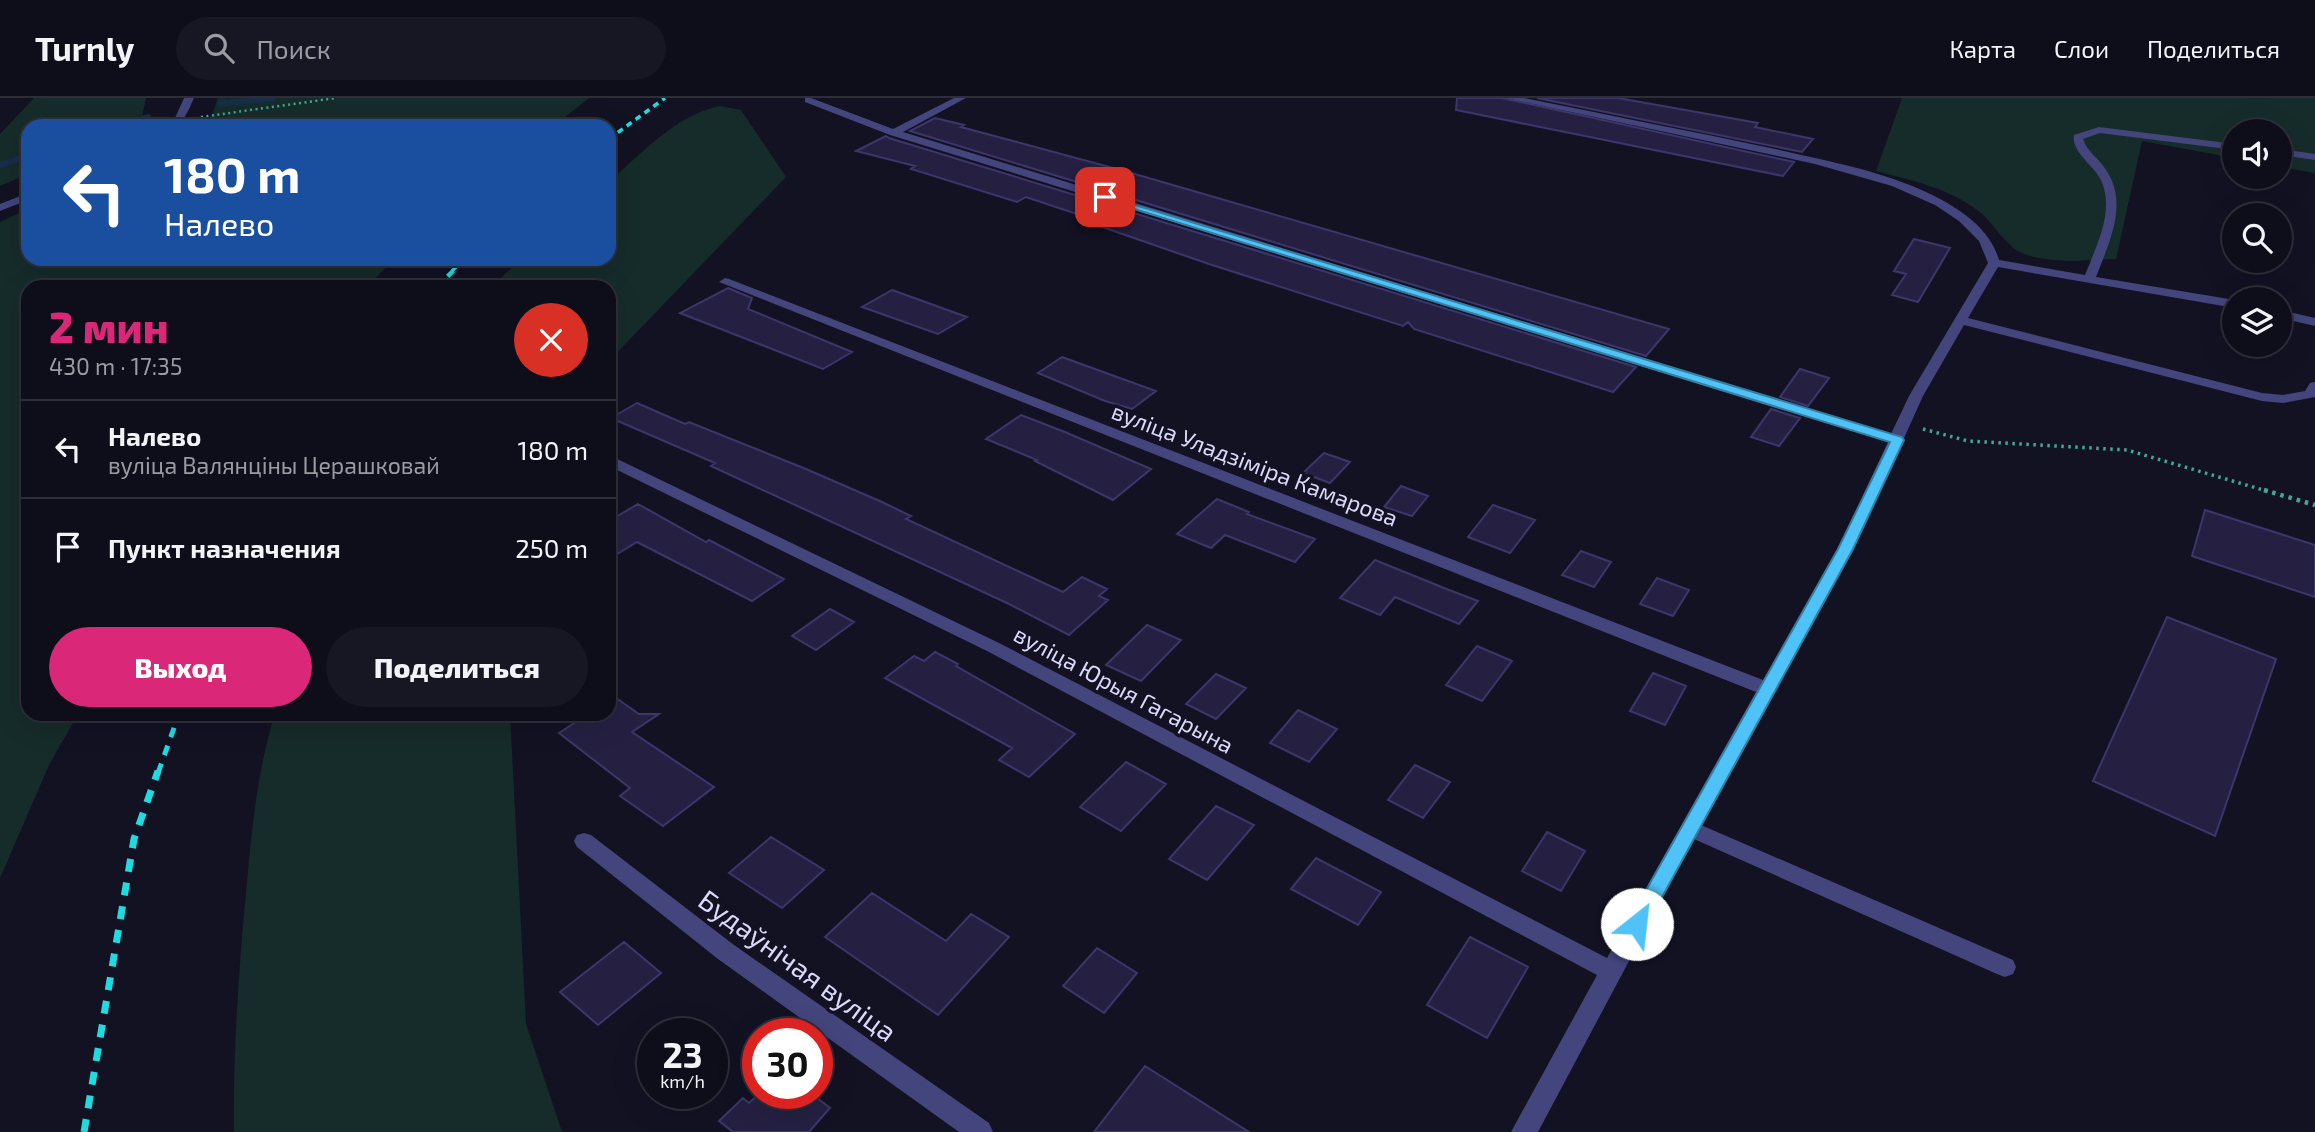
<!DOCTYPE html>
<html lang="ru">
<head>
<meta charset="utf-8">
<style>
	:root { --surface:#0e0e1a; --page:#171723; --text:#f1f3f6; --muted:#9b9ca2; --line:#2e2e39; --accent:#db2777 }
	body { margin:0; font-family:"Exo 2",sans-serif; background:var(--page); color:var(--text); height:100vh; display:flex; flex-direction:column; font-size:26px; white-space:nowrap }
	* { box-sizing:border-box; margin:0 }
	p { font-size:23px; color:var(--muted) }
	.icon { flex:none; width:38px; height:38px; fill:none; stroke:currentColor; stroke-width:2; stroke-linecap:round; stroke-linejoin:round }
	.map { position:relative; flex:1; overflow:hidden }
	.panel { position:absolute; left:21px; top:182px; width:595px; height:441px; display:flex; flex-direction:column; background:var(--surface); border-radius:21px; box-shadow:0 7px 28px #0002,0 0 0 2px var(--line) }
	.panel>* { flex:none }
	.hud { position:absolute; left:21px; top:21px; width:595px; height:147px; border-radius:21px; box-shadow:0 7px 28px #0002,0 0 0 2px var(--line); background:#1a4fa0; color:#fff; overflow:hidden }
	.buttons { position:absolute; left:2222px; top:21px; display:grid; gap:14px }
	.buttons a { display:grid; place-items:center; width:70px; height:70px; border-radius:50%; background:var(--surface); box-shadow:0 7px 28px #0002,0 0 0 2px var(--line); font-size:35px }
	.speed { position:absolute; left:637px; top:920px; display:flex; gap:14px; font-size:35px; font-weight:700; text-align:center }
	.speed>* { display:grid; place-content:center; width:91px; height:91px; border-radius:50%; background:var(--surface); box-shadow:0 7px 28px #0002,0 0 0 2px var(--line); line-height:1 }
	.speed small { font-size:18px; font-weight:400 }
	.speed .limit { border:10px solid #d22; background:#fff; color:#111 }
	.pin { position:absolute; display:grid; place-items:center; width:60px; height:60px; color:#fff; margin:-30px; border-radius:14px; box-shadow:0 4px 10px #0006 }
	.me { position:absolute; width:77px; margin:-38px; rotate:29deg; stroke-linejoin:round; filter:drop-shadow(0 0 5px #0008) }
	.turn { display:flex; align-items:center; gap:24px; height:147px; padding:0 28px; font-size:32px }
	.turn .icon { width:91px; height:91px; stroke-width:2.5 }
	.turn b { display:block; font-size:49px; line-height:60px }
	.round { display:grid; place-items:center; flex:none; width:74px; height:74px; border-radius:37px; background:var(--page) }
	.headline { display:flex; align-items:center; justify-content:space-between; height:119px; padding:0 28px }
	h1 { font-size:42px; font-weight:800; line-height:52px; color:var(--accent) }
	.button { display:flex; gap:14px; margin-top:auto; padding:14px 28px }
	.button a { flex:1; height:80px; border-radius:42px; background:var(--accent); color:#fff; font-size:28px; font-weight:800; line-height:80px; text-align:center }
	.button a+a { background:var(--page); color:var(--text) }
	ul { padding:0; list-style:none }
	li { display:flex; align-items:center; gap:21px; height:98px; padding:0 28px; border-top:2px solid var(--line) }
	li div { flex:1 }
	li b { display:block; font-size:26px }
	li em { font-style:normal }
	header { display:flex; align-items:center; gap:42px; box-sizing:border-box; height:98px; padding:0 35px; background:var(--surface); border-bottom:2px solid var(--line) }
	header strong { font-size:33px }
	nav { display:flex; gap:38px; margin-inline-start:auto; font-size:24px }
	.search { width:490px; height:63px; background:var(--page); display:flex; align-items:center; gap:18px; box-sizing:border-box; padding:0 24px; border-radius:38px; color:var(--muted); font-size:26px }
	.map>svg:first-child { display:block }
</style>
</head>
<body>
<header>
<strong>Turnly</strong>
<div class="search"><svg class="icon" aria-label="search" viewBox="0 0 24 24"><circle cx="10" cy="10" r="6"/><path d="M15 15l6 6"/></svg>Поиск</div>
<nav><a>Карта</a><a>Слои</a><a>Поделиться</a></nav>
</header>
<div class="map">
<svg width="2315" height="1034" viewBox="0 0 2315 1034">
	<rect width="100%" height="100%" fill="#131223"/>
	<!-- green -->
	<path fill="#162c2a" d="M 34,0 L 146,0 L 140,28 L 28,28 L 28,76 L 0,88 L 0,36 Z
		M 218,0 L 589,0 L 554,28 L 205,28 L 209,26 Z
		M 1902,0 L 2315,0 L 2315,75 L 2280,69 L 2280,33 L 2235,33 L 2235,60 L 2142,43 L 2116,161 C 2086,162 2053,166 2024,156 C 2006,149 1995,127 1981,115 C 1952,91 1911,82 1876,73 Z
		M 719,8 L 741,12 L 786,79 L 609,263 L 609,189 L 490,189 L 522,161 L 609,161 L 609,84 C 642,55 675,18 719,8 Z
		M 28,111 L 28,161 L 394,161 L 367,189 L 28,189 L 28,616 L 78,616 L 49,667 L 0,780 L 0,124 Z
		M 275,616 L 510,616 L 526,926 L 562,1034 L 234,1034 C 233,950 239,867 247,784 C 252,728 258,669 275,616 Z"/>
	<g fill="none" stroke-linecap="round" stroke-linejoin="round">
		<!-- stream -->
		<path stroke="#172d48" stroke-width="6" d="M 220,6 L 273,0
			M 121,28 L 148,19
			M 0,67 L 28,58"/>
	</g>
	<!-- building -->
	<path fill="#252042" stroke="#3c366a" stroke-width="2" d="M 1457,0 L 1502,0 L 1794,64 L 1783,78 L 1456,12 Z
		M 1537,0 L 1618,0 L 1758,25 L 1755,29 L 1813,41 L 1802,54 Z
		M 935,20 L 964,27 L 961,29 L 1128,74 L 1669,231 L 1646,258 L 910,33 Z
		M 886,38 L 889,40 L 1636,269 L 1613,294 L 1414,231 L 1408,224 L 1403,228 L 1209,166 L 1102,129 L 1107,126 L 1026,99 L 1017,104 L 911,71 L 915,68 L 856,53 Z
		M 1914,141 L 1950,150 L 1918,204 L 1892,197 L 1906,176 L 1894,173 Z
		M 728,190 L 752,200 L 748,211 L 852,254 L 823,271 L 680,215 Z
		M 892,192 L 967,219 L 938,236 L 862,209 Z
		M 1062,259 L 1117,279 L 1156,293 L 1132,311 L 1105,303 L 1038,275 Z
		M 1800,271 L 1829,280 L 1808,308 L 1780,299 Z
		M 637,305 L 685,326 L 689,324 L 806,371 L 882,404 L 911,418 L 906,421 L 1063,494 L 1082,479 L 1107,491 L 1099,498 L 1108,502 L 1069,537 L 1007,505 L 711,368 L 715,365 L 611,320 Z
		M 1771,311 L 1800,320 L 1779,348 L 1751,339 Z
		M 1021,317 L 1065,334 L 1151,371 L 1113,402 L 1035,363 L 1037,362 L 986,341 Z
		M 1324,355 L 1350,364 L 1330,385 L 1303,375 Z
		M 1401,388 L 1428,398 L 1412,418 L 1384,409 Z
		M 1217,401 L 1249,414 L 1247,416 L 1315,441 L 1295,464 L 1225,437 L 1211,450 L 1177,436 Z
		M 638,406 L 706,444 L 709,442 L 784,481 L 752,503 L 637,444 L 609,461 L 609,423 Z
		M 1493,407 L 1535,422 L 1510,455 L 1468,439 Z
		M 2205,412 L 2315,447 L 2315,499 L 2192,458 Z
		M 1581,453 L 1611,464 L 1594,489 L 1562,477 Z
		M 1375,462 L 1449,492 L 1478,503 L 1459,526 L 1395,499 L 1380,517 L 1340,500 Z
		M 1657,480 L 1689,492 L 1673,518 L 1640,506 Z
		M 830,511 L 854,524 L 816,552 L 792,538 Z
		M 2167,519 L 2276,561 L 2215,738 L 2093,683 Z
		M 1147,527 L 1181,542 L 1141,583 L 1106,567 Z
		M 1477,548 L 1512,563 L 1482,603 L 1446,587 Z
		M 935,554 L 958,566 L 956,568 L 1075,636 L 1029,679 L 999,662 L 1012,650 L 885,580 L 914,558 L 924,563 Z
		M 1653,575 L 1686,588 L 1665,627 L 1630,613 Z
		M 1216,576 L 1246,590 L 1216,621 L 1186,606 Z
		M 609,595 L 639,616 L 659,616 L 632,634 L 714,689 L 663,728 L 620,698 L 630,690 L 559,635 L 588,616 L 609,616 Z
		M 1298,612 L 1337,631 L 1309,664 L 1270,645 Z
		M 1126,664 L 1166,686 L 1121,733 L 1080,709 Z
		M 1415,667 L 1450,684 L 1423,720 L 1388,702 Z
		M 1216,708 L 1254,727 L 1207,782 L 1169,761 Z
		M 1547,734 L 1585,753 L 1561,793 L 1522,773 Z
		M 771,739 L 824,772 L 782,810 L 729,775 Z
		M 1316,760 L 1381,794 L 1358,827 L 1291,791 Z
		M 872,795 L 946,843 L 971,816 L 1009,839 L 938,917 L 825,839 Z
		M 1470,839 L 1528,869 L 1487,940 L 1427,907 Z
		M 624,844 L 661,875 L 598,927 L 560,894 Z
		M 1097,850 L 1137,875 L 1104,915 L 1063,888 Z
		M 1145,968 L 1249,1034 L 1094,1034 Z
		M 759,996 L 812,996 L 830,1010 L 809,1034 L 733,1034 L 719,1023 L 743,1000 L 749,1005 Z"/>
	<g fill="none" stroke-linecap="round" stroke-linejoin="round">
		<!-- path-far2 -->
		<path stroke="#40a799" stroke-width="2.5" stroke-dasharray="2 3.5" stroke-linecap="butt" d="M 201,19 L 336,0"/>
		<!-- path-far1 -->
		<path stroke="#40a799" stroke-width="3.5" stroke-dasharray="2.5 4.5" stroke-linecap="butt" d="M 1923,331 L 1968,343 L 2127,352 L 2270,394"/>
		<!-- path -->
		<path stroke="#40a799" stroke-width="4.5" stroke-dasharray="3.5 5" stroke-linecap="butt" d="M 2264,392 L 2315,407"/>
		<!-- minor -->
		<path fill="#43457c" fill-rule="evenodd" d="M 184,0 L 194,0 C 186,17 184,28 164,28 L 175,20 Z
			M 805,0 L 811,0 L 893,31 L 954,0 L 966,0 L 903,34 L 1891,336 L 1909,298 L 1988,165 L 1979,143 L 1959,123 L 1935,107 L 1892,88 L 1815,66 L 1505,0 L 1524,0 C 1607,17 1691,33 1775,51 C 1831,64 1891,74 1942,102 C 1967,116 1991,134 1999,162 L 2085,177 C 2096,149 2113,117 2103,87 C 2098,69 2071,56 2074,37 L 2099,29 L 2235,46 L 2235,52 L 2100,35 L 2083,41 C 2087,54 2099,60 2106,72 C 2129,105 2109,145 2096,179 L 2235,202 L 2235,210 L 1998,169 L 1968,220 L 2262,295 L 2283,297 L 2305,293 L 2310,285 L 2315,284 L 2315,299 L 2283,305 L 2262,303 L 1964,227 L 1923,298 L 1854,451 L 1701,727 L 2013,862 L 2016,869 L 2013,876 L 2005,879 L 1997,876 L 1694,741 L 1538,1034 L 1511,1034 L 1597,877 L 987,553 L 609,368 L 609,357 L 999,545 L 1607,860 L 1756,594 L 719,184 L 725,180 L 729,181 L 1763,582 L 1838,451 L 1888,344 L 890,37 L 805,4 Z
			M 2280,51 L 2315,56 L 2315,62 L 2280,57 Z
			M 28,95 L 28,102 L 0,113 L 0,106 Z
			M 2280,212 L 2315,220 L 2315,228 L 2280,220 Z
			M 584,735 L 591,737 L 734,847 L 989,1025 L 993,1034 L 959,1034 L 718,861 L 577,749 L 574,743 L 577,737 Z"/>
		<!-- rail-far3 -->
		<path stroke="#1fdbe0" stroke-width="3.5" stroke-dasharray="6 5" stroke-linecap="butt" d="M 609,41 L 665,0
			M 452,173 L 464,161"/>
		<!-- rail-far2 -->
		<path stroke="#1fdbe0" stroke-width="4.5" stroke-dasharray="8 7" stroke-linecap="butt" d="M 437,189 L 454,172"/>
		<!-- rail-far1 -->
		<path stroke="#1fdbe0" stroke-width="5" stroke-dasharray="10 9" stroke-linecap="butt" d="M 158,675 L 179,616"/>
		<!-- rail -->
		<path stroke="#1fdbe0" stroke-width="7" stroke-dasharray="13 11" stroke-linecap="butt" d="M 84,1034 L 134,741 L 158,673"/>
	</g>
	<!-- route -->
	<path fill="#4fc3f7" stroke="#337fa1" stroke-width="2" d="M 1102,97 L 1902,339 L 1904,342 L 1853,451 L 1644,832 L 1637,834 L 1630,832 L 1627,826 L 1838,451 L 1890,344 L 1102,101 Z"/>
	<g text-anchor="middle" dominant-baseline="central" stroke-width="7" stroke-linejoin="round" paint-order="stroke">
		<!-- street labels -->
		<g font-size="23" fill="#dad9fa" stroke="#131223">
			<text transform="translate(1255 366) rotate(21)">вуліца Уладзіміра Камарова</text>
			<text transform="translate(1124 591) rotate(28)">вуліца Юрыя Гагарына</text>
		</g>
		<!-- near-street labels -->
		<g font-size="28" fill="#dad9fa" stroke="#131223">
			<text transform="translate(798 867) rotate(36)">Будаўнічая вуліца</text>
		</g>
	</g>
</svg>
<div class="buttons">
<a><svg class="icon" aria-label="sound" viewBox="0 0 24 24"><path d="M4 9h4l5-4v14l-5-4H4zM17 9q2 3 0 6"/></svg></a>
<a><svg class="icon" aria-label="search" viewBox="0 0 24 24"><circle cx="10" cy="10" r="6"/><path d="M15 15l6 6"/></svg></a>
<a><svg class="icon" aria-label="layers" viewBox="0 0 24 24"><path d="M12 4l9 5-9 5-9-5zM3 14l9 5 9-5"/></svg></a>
</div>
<div class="speed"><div>23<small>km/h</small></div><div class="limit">30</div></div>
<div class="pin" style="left:1105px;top:99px;background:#d93025"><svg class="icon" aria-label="arrive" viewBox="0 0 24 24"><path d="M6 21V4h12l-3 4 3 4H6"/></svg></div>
<svg class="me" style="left:1637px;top:826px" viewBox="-20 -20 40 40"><circle r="19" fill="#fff"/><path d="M0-13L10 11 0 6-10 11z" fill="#4fc3f7"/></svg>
<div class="hud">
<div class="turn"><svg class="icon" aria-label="left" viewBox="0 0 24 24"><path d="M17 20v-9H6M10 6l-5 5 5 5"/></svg><div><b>180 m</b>Налево</div></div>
</div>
<section class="panel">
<div class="headline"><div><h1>2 мин</h1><p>430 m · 17:35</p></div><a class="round" style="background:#d93025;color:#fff"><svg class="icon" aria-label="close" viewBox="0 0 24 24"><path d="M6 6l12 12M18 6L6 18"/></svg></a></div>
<ul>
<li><svg class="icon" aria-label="left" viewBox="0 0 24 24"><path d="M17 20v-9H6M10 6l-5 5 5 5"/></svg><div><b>Налево</b><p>вуліца Валянціны Церашковай</p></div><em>180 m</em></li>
<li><svg class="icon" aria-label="arrive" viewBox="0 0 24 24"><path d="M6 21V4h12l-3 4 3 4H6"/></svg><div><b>Пункт назначения</b></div><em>250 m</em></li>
</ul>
<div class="button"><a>Выход</a><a>Поделиться</a></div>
</section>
</div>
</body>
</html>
